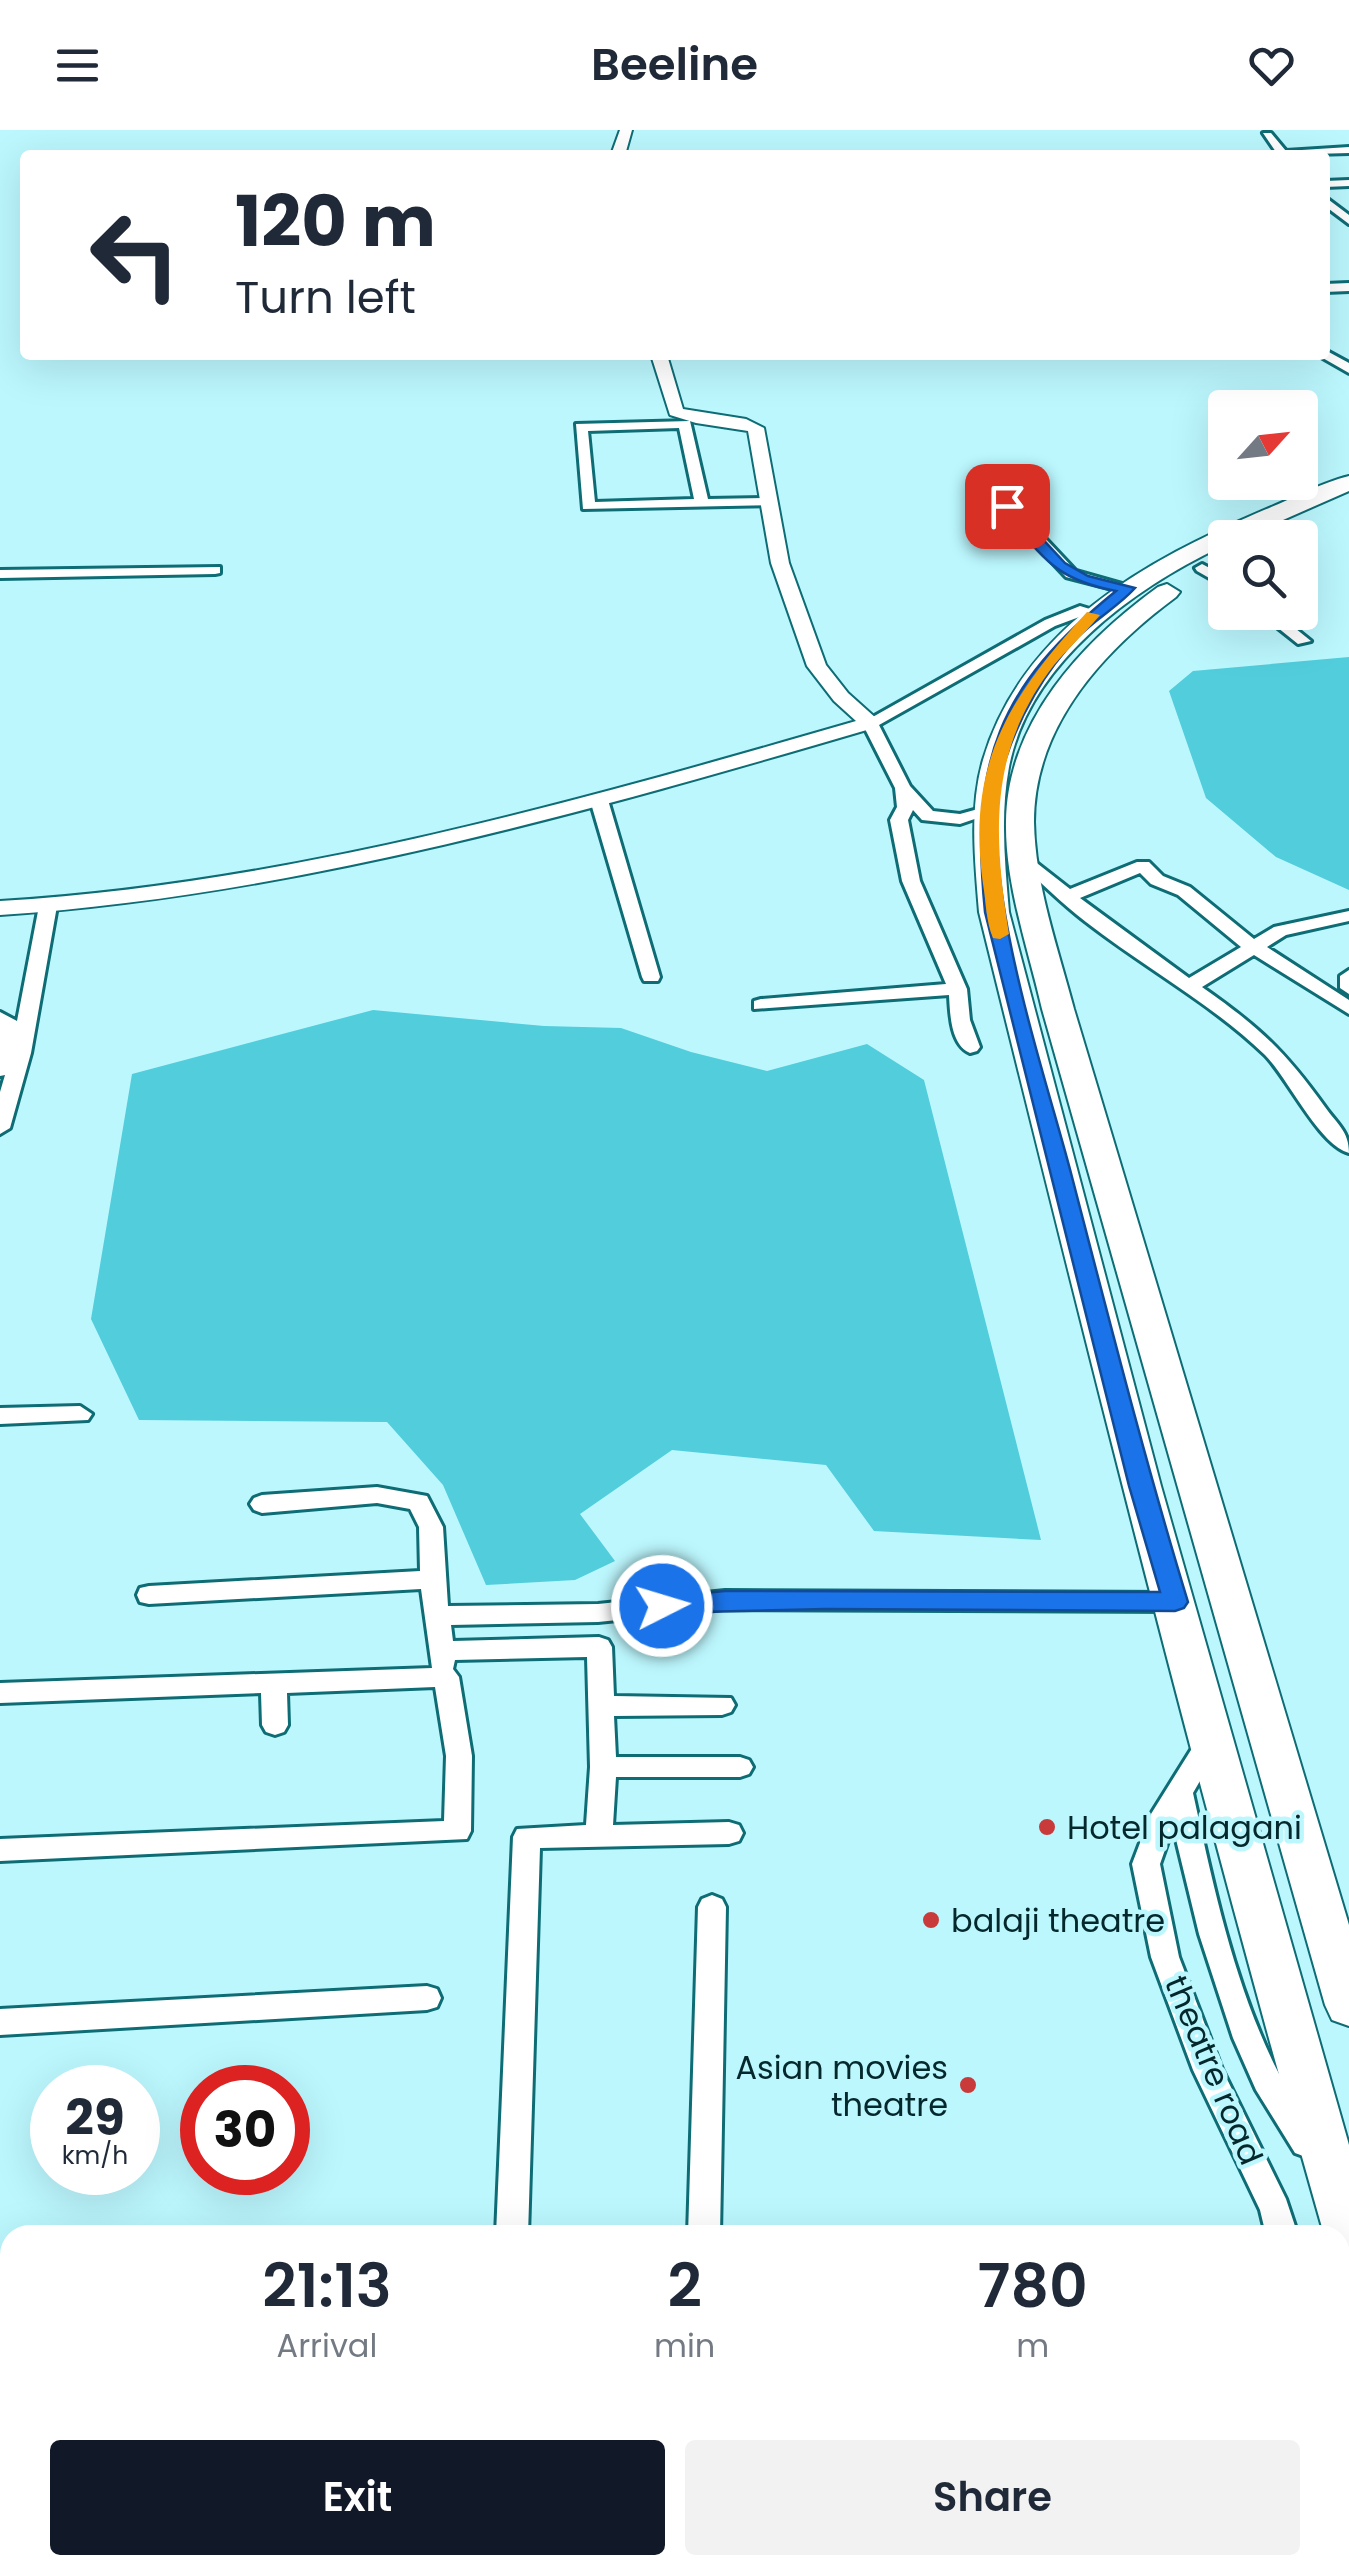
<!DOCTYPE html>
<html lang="en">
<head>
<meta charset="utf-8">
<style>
	:root { --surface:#fff; --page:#f2f2f3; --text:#1f2937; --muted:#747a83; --accent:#111827 }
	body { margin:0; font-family:Poppins,sans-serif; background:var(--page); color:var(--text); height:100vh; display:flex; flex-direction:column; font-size:38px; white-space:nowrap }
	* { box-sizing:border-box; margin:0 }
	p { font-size:32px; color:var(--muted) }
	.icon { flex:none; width:55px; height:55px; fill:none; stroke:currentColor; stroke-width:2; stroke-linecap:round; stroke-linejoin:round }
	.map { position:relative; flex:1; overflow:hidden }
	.details { position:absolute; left:0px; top:2095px; width:1350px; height:350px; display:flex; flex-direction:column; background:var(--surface); border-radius:30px 30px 0 0; box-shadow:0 10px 40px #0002 }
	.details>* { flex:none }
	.hud { position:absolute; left:20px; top:20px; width:1310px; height:210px; border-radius:10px; box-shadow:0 10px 40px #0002; background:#fff; color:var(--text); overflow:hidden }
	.needle { width:65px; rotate:63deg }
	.fabs { position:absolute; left:1208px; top:260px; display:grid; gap:20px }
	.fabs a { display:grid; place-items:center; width:110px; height:110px; border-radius:10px; background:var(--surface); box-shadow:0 10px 40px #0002; font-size:50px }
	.speed { position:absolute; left:30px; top:1935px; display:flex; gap:20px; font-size:50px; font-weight:700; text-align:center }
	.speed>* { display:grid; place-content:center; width:130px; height:130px; border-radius:50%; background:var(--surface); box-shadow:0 10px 40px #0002; line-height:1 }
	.speed small { font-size:25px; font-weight:400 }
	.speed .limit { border:15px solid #d22; background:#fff; color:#111 }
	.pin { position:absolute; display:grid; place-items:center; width:85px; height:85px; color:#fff; margin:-42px; border-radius:20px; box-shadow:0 5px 15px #0006 }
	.me { position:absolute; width:110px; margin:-55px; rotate:85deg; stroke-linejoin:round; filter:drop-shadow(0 0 8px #0008) }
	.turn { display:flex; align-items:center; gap:35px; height:210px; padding:0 50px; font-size:45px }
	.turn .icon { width:130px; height:130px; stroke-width:2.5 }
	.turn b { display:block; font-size:70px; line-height:85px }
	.eta { display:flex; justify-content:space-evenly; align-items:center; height:170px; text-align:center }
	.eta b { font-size:60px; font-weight:600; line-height:70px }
	.button { display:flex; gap:20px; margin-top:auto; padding:20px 50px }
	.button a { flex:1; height:115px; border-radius:10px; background:var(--accent); color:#fff; font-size:40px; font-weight:600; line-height:115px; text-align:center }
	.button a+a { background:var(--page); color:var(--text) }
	header { display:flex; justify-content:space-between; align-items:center; height:130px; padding:0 50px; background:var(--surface); font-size:45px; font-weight:600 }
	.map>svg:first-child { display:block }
</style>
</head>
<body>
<header><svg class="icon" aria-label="menu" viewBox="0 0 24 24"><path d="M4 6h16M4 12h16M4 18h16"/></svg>Beeline<svg class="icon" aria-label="heart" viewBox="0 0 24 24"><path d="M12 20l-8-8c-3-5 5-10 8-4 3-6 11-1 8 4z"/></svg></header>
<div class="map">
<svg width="1349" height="2445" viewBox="0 0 1349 2445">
	<rect width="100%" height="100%" fill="#bcf7fe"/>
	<!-- green -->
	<path fill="#9ce29f" d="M 1342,2165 L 1349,2183 L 1349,2445 L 1305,2445 L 1307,2435 L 1340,2435 Z"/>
	<!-- water -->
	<path fill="#51cddb" d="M 1349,527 L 1349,760 L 1276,727 L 1206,668 L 1169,561 L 1193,541 Z
		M 373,880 L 544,896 L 621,898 L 691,922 L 767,941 L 867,914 L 924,950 L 1041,1410 L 874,1401 L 826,1335 L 672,1320 L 580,1384 L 615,1431 L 575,1450 L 486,1455 L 443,1355 L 387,1292 L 139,1290 L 91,1189 L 132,944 Z"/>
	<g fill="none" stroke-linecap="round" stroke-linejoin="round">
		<defs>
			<path id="minor" d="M 1263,3 L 1271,3 L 1286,21 L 1349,17 L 1349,23 L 1278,25 Z
				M 1349,50 L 1349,56 L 1325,57 L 1325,51 Z
				M 1325,67 L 1349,85 L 1349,94 L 1325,76 Z
				M 1349,153 L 1349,161 L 1325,162 L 1325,154 Z
				M 1325,220 L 1349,233 L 1349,243 L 1321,227 Z
				M 690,291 L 708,369 L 769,368 L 776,372 L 774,375 L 583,379 L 576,294 ZM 679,298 L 694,369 L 595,372 L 588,301 Z
				M 1002,373 L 1012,373 L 1076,441 L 1136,458 L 1128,463 L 1066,447 L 1002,379 Z
				M 1202,434 L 1225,446 L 1225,457 L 1197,441 L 1195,438 Z
				M 220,437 L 220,443 L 215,444 L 0,448 L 0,440 Z
				M 1080,476 L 1103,483 L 1095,488 L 1082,486 L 1055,496 L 879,595 L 910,656 L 933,681 L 960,684 L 989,676 L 998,681 L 960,694 L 922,690 L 913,680 L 908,690 L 920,751 L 967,859 L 970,890 L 980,917 L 977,921 L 970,923 C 951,915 950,885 949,865 L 754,879 L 754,871 L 761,869 L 946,854 L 902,751 L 890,690 L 897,677 L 895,658 L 862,593 L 1045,490 Z
				M 1258,482 L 1275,482 L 1311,511 L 1298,514 Z
				M 599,665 L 608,670 L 660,847 L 658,851 L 644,851 L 642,847 L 590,670 Z
				M 1024,723 L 1070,759 L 1137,732 L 1149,732 L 1163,746 L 1190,757 L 1254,809 L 1274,797 L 1349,781 L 1349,791 L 1286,805 L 1267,817 L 1349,870 L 1349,884 L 1254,825 L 1202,857 C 1259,897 1284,920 1325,977 C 1337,994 1349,1001 1349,1023 C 1319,1015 1288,948 1265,925 C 1211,873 1145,838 1086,792 C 1061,773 1042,753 1018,732 L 1018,724 ZM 1140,743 L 1151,754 L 1178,765 L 1241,817 L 1189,848 L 1080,768 Z
				M 48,771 L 57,776 L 31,923 L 10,998 L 0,1004 L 0,962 L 5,945 L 0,946 L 0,882 L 17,891 L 39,776 Z
				M 1349,840 L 1349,864 L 1340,858 L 1340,846 Z
				M 80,1276 L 92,1284 L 88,1290 L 0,1294 L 0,1278 Z
				M 377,1357 L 427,1366 L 443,1397 L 448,1476 L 598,1474 L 725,1461 L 1175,1463 L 1184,1465 L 1187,1472 L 1184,1479 L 1175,1481 L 725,1479 L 598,1492 L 451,1495 L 453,1511 L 599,1507 L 608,1510 L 612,1517 L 614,1566 L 731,1568 L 735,1575 L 731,1582 L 722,1585 L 614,1586 L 616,1627 L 740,1627 L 749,1630 L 753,1637 L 749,1644 L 740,1647 L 616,1647 L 613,1695 L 729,1692 L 739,1695 L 743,1703 L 739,1711 L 729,1714 L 540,1718 L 528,2105 L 496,2105 L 513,1707 L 517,1699 L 586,1695 L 590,1637 L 587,1527 L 455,1530 L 453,1539 L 459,1547 L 472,1626 L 471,1701 L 467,1709 L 0,1731 L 0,1709 L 444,1691 L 446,1626 L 435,1557 L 287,1563 L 288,1595 L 284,1602 L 275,1605 L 266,1602 L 262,1595 L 261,1563 L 0,1573 L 0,1553 L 432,1538 L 421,1459 L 149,1474 L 140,1472 L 137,1465 L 140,1458 L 149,1456 L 420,1441 L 419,1397 L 410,1379 L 377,1373 L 262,1383 L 254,1380 L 250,1374 L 254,1368 L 262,1365 Z
				M 1210,1601 L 1219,1604 L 1223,1611 L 1193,1663 C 1213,1755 1233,1849 1274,1934 C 1287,1962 1308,1985 1321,2013 L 1317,2023 L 1306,2027 L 1295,2023 L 1256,1960 L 1233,1908 L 1199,1804 L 1173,1697 L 1160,1734 L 1179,1827 L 1222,1939 L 1286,2069 L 1298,2105 L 1266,2105 L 1260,2080 L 1193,1940 L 1151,1827 L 1132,1734 L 1151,1684 L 1201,1604 Z
				M 712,1765 L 722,1769 L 726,1777 L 720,2105 L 688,2105 L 698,1777 L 702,1769 Z
				M 427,1856 L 437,1859 L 441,1868 L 437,1877 L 427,1880 L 0,1905 L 0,1879 Z
				M 328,2435 L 362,2435 L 359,2445 L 325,2445 Z
				M 1247,2435 L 1281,2435 L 1279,2445 L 1245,2445 Z"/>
			<path id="tertiary" d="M 620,0 L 632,0 L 625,25 L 611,25 Z
				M 651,225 L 667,225 L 683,279 L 746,289 L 764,298 L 789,433 L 826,535 L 848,563 L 877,589 L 877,597 C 595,680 294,766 0,785 L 0,771 C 289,754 579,671 856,591 L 834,571 L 807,536 L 771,433 L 748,301 L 696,293 L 670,285 Z
				M 0,2218 L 10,2221 L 10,2259 L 0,2256 Z
				M 0,2258 L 10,2261 L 10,2301 L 0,2298 Z
				M 582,2435 L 656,2435 L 660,2445 L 586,2445 Z
				M 754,2435 L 834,2435 L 838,2445 L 758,2445 Z"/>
			<path id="trunk" d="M 1349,346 L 1349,361 L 1242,408 L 1225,408 L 1225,415 C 1135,457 1029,533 1009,637 C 1000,685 1005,734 1009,782 L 1161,1356 L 1349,2015 L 1349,2125 L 1340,2122 L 1340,2105 L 1325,2105 L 1323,2101 C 1198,1664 1088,1223 979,782 C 975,733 969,678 983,630 C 1022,498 1147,430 1264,380 C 1292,369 1320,353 1349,346 Z
				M 1167,454 L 1180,462 L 1176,467 C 1103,521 1034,596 1034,692 C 1035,755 1058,818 1074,879 L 1349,1795 L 1349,1896 L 1332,1890 L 1325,1875 L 1042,879 C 1028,818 1005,755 1006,692 C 1007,592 1082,512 1158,457 Z"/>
		</defs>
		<!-- minor casing -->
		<use href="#minor" stroke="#0e6c75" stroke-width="6"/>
		<!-- tertiary casing -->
		<use href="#tertiary" stroke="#0e6c75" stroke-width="4"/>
		<!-- trunk casing -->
		<use href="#trunk" stroke="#0e6c75" stroke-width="4"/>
		<!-- minor -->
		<use href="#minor" fill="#fff" fill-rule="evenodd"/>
		<!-- tertiary -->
		<use href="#tertiary" fill="#fff" fill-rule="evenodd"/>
		<!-- trunk -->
		<use href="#trunk" fill="#fff" fill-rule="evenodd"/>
	</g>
	<!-- route -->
	<path fill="#1a73e8" stroke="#114b97" stroke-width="2.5" d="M 1007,371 L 1065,433 L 1088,446 L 1135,458 C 1118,477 1095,489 1078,507 C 1045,541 1019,586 1005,631 C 972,735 1044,939 1072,1047 C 1109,1189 1145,1331 1188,1472 L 1184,1478 L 1175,1481 L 826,1479 L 653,1483 L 649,1476 L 653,1470 L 662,1467 L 725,1461 L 1160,1462 L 1129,1356 L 985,782 C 970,631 997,557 1116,461 C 1052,449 1042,425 1002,379 L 1000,376 Z"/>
	<!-- slow -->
	<path fill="#f59e0b" d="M 1087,482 L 1100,485 C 1084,505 1063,522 1048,543 C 988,626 994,709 1009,804 L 1000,809 L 993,808 C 986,792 986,771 983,754 C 966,634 1009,567 1087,482 Z"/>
	<!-- markers -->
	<g fill="#c93b3a" stroke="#bcf7fe" stroke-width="4">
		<circle cx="1047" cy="1697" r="10"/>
		<circle cx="931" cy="1790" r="10"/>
		<circle cx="968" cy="1955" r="10"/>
	</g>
	<g text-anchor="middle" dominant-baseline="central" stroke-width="9" stroke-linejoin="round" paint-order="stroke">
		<!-- near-poi labels -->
		<g font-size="32" fill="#04282c" stroke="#bcf7fe" text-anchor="start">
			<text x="1067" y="1697">Hotel palagani</text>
			<text x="951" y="1790">balaji theatre</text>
			<text x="948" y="1937" text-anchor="end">Asian movies<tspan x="948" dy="37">theatre</tspan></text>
		</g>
		<!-- near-street labels -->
		<g font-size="32" fill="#04282c" stroke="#bcf7fe">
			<text transform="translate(1214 1940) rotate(67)">theatre road</text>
		</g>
	</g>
</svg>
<div class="fabs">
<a><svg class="needle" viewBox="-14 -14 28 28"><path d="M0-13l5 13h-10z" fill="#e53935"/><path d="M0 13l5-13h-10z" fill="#747a83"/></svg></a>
<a><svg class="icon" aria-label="search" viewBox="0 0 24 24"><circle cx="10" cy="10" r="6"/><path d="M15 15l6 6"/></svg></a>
</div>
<div class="speed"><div>29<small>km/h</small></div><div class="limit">30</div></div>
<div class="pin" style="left:1007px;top:376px;background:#d93025"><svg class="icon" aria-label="arrive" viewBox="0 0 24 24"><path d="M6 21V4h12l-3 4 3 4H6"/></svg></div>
<svg class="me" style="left:662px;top:1476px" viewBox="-20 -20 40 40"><circle r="17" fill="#1a73e8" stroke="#fff" stroke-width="3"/><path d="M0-11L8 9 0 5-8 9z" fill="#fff"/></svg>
<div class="hud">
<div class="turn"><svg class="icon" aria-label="left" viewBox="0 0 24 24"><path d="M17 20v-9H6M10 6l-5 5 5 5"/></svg><div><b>120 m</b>Turn left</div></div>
</div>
<section class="details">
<div class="eta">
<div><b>21:13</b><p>Arrival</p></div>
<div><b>2</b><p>min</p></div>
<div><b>780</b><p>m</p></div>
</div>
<div class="button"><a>Exit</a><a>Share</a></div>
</section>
</div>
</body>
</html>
